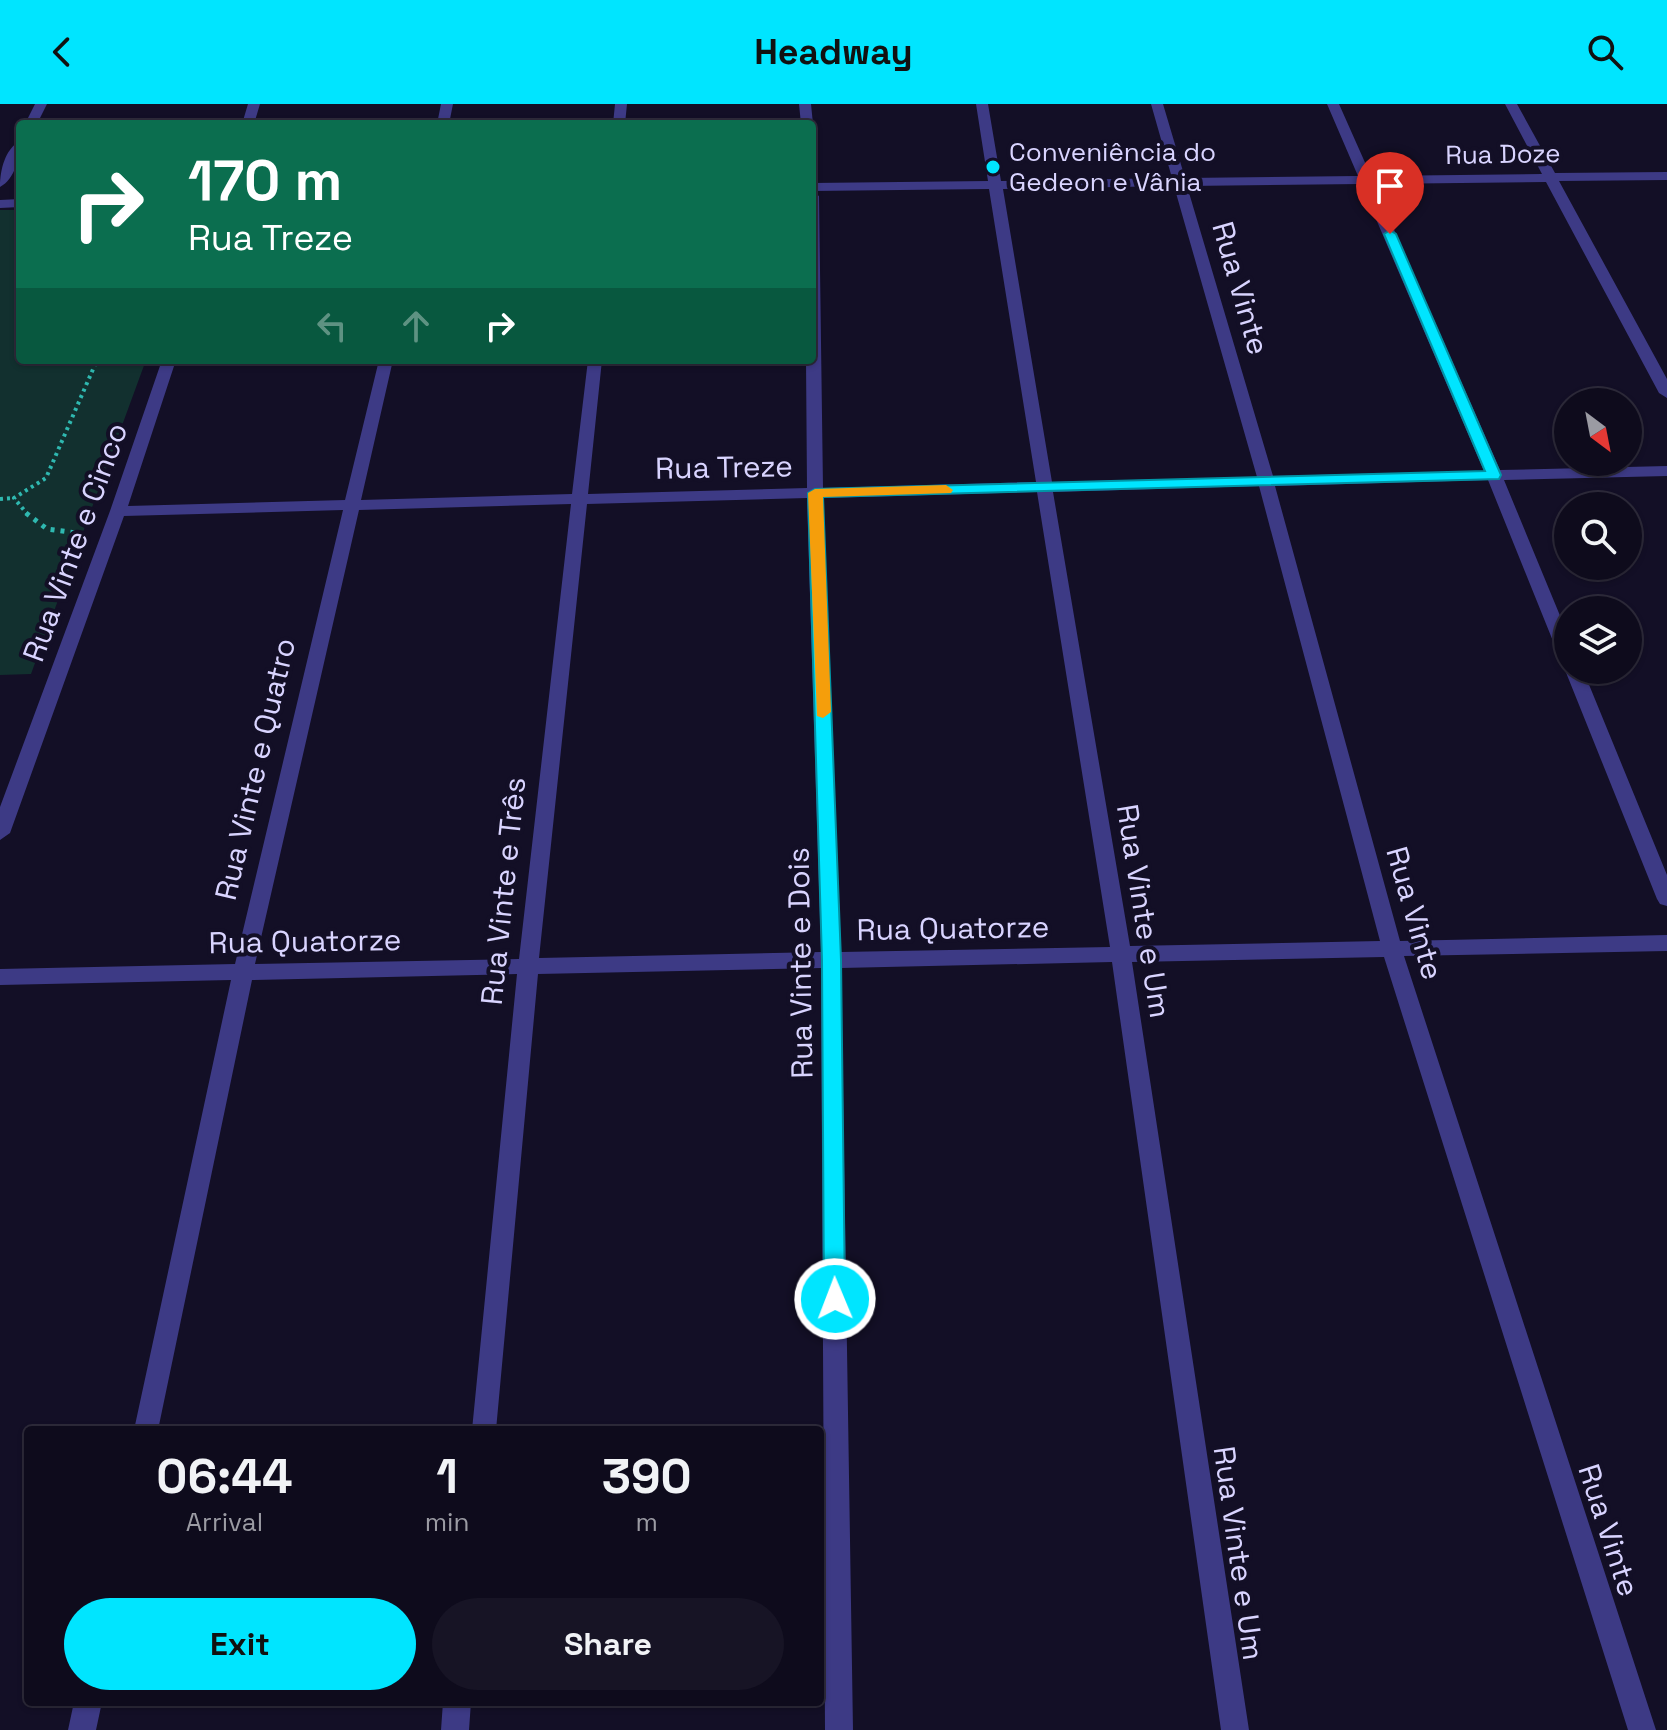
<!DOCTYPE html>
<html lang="en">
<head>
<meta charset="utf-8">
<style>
	:root { --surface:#0e0b1c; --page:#171425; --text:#f1f3f6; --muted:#9b9ba3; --line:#2e2b3b; --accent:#00e5ff }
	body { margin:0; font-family:"Space Grotesk",sans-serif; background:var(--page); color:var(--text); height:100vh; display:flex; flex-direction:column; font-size:30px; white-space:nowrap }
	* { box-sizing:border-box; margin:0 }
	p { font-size:26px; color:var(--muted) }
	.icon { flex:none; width:44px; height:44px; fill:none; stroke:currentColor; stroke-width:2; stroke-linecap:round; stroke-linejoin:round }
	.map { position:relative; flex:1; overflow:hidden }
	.side { position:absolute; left:24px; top:1322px; width:800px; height:280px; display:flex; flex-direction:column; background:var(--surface); border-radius:8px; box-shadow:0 2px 6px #0004,0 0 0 2px var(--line) }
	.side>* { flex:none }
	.banner { position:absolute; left:16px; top:16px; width:800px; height:244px; border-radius:8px; box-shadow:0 2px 6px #0004,0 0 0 2px var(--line); background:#0b6e4f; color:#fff; overflow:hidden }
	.needle { width:52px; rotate:148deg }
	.tools { position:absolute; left:1554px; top:284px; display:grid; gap:16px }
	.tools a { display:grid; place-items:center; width:88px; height:88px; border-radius:50%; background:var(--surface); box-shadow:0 2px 6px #0004,0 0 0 2px var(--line); font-size:40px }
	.pin { position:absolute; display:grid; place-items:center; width:68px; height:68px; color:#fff; margin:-82px -34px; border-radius:50% 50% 50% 0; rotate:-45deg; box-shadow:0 0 8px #0007 }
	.pin .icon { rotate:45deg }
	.me { position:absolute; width:88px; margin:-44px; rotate:359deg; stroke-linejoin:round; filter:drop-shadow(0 0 6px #0008) }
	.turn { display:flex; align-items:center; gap:28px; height:168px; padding:0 40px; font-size:36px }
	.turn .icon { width:104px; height:104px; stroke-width:2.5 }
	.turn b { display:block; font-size:56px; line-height:68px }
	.lanes { display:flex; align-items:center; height:76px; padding:0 40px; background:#0003; justify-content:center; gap:40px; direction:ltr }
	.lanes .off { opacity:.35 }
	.eta { display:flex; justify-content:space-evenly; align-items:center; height:136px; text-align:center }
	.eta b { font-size:48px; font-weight:800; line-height:56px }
	.primary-button { display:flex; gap:16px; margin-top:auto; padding:16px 40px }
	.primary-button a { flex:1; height:92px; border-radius:48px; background:var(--accent); color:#111; font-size:32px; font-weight:800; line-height:92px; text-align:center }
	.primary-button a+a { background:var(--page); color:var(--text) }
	header { display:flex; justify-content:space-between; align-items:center; height:104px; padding:0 40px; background:var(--accent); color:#111; font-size:36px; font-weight:800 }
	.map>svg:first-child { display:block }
</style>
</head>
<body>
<header><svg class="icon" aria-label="back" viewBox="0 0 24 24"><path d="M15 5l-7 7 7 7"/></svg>Headway<svg class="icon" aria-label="search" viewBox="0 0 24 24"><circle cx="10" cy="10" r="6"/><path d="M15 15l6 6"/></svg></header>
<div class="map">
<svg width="1667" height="1626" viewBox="0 0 1667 1626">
	<rect width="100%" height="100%" fill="#130f26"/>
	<!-- green -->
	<path fill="#12302f" d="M 0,106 L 20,106 L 20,256 L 146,256 L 31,570 L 0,571 Z"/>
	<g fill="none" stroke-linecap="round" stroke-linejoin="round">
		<!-- path-far1 -->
		<path stroke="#2fb8b0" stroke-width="4" stroke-dasharray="3 4" stroke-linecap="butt" d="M 0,395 L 14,394
			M 28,411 L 14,394 L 46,374 L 97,256"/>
		<!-- path -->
		<path stroke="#2fb8b0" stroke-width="5" stroke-dasharray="4 6" stroke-linecap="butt" d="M 26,409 L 47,425 L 77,429"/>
		<!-- minor -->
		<path fill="#3d3a85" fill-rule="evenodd" d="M 35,0 L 47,0 L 37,20 L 25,20 Z
			M 248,0 L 260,0 L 254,20 L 242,20 Z
			M 441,0 L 453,0 L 449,20 L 437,20 Z
			M 615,0 L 627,0 L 625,20 L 613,20 Z
			M 799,0 L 811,0 L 813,20 L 812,22 L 801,20 Z
			M 976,0 L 988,0 L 1001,77 L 1172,74 L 1151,0 L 1163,0 L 1185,74 L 1358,72 L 1327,0 L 1339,0 L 1371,72 L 1542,70 L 1505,0 L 1517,0 L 1555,69 L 1667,68 L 1667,76 L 1559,77 L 1667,275 L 1667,294 L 1659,289 L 1546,78 L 1374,80 L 1500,366 L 1667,362 L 1667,372 L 1504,376 L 1568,531 L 1568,558 L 1559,552 L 1488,376 L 1275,382 L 1400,837 L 1667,831 L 1667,847 L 1404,852 L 1656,1626 L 1628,1626 L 1384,853 L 1132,858 L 1249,1626 L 1221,1626 L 1112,858 L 841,864 L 853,1626 L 825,1626 L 821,864 L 538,870 L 496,1326 L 472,1326 L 517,870 L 252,876 L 158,1326 L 134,1326 L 231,876 L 0,881 L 0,865 L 235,860 L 343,406 L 124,412 L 10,729 L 0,736 L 0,703 L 110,407 L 162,256 L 176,256 L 128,402 L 345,396 L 379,256 L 393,256 L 361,396 L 572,390 L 588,256 L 602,256 L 588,390 L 807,384 L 806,256 L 812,256 L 812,88 L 819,92 L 823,384 L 1036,378 L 989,85 L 812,87 L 812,79 L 988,77 ZM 1361,80 L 1484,367 L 1273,372 L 1187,82 ZM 1174,82 L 1257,373 L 1052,378 L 1003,85 ZM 1259,382 L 1380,837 L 1130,842 L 1053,388 ZM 1037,388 L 1110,843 L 841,848 L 823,394 ZM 807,394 L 821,848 L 539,854 L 587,400 ZM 571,400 L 519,855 L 255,860 L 359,406 Z
			M 20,37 C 20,53 15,75 0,83 C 0,66 5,45 20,37 Z
			M 20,95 L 20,103 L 0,104 L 0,96 Z
			M 1568,562 L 1568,566 L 1583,566 L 1667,771 L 1667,802 L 1660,800 L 1657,795 L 1565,566 Z
			M 74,1598 L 102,1598 L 96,1626 L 68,1626 Z
			M 443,1598 L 471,1598 L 469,1626 L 441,1626 Z"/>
	</g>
	<!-- route -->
	<path fill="#00e5ff" stroke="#0095a6" stroke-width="2" d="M 1390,126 L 1396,130 L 1501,371 L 1499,375 L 823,393 L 841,856 L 845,1195 L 842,1202 L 835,1204 L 827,1202 L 824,1195 L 822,856 L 808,389 L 815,385 L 1485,367 L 1384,130 Z"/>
	<!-- slow -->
	<path fill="#f59e0b" d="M 946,381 L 953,386 L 951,389 L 823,393 L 831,608 L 823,614 L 817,612 L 808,389 L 815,385 Z"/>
	<!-- markers -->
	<circle fill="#00e5ff" stroke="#130f26" stroke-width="3" cx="993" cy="63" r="8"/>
	<g text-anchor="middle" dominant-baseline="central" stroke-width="8" stroke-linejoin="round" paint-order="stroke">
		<!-- far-poi labels -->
		<g font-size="26" fill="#d9d4ff" stroke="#130f26" text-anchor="start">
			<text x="1009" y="48">Conveniência do<tspan x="1009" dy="30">Gedeon e Vânia</tspan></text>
		</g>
		<!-- far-street labels -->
		<g font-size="26" fill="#d9d4ff" stroke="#130f26">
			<text transform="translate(1503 50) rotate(-1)">Rua Doze</text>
		</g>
		<!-- street labels -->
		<g font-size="30" fill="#d9d4ff" stroke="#130f26">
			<text transform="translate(1241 184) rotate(74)">Rua Vinte</text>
			<text transform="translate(724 363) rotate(-1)">Rua Treze</text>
			<text transform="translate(75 438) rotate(-70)">Rua Vinte e Cinco</text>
			<text transform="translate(255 665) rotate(-77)">Rua Vinte e Quatro</text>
			<text transform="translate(503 787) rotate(-84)">Rua Vinte e Três</text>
			<text transform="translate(1144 807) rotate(81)">Rua Vinte e Um</text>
			<text transform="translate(1415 809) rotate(74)">Rua Vinte</text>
			<text transform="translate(953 824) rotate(-1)">Rua Quatorze</text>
			<text transform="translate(305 837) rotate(-1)">Rua Quatorze</text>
			<text transform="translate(800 859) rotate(-91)">Rua Vinte e Dois</text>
			<text transform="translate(1609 1426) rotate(72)">Rua Vinte</text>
			<text transform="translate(1239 1449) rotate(82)">Rua Vinte e Um</text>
		</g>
	</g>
</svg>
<div class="tools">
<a><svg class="needle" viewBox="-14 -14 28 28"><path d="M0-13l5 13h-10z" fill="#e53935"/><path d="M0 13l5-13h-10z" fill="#9b9ba3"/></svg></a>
<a><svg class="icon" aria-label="search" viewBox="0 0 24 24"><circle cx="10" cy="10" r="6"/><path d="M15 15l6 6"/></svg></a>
<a><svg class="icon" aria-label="layers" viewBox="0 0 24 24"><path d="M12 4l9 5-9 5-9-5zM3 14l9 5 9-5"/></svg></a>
</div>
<div class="pin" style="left:1390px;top:130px;background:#d93025"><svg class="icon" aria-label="arrive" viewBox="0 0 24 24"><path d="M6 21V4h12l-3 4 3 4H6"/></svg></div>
<svg class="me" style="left:835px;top:1195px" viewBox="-20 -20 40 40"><circle r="17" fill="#00e5ff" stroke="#fff" stroke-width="3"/><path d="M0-11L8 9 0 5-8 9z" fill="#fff"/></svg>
<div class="banner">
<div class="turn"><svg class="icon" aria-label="right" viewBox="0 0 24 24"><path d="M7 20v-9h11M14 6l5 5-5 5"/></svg><div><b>170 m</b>Rua Treze</div></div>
<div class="lanes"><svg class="icon off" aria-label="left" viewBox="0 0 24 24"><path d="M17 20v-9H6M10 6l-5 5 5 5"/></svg><svg class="icon off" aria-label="ahead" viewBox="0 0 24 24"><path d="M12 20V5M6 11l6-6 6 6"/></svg><svg class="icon" aria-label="right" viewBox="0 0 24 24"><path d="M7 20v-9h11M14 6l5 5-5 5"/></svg></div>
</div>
<section class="side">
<div class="eta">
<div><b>06:44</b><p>Arrival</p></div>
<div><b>1</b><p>min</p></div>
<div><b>390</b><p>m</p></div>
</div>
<div class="primary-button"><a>Exit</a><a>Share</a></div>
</section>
</div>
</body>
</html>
